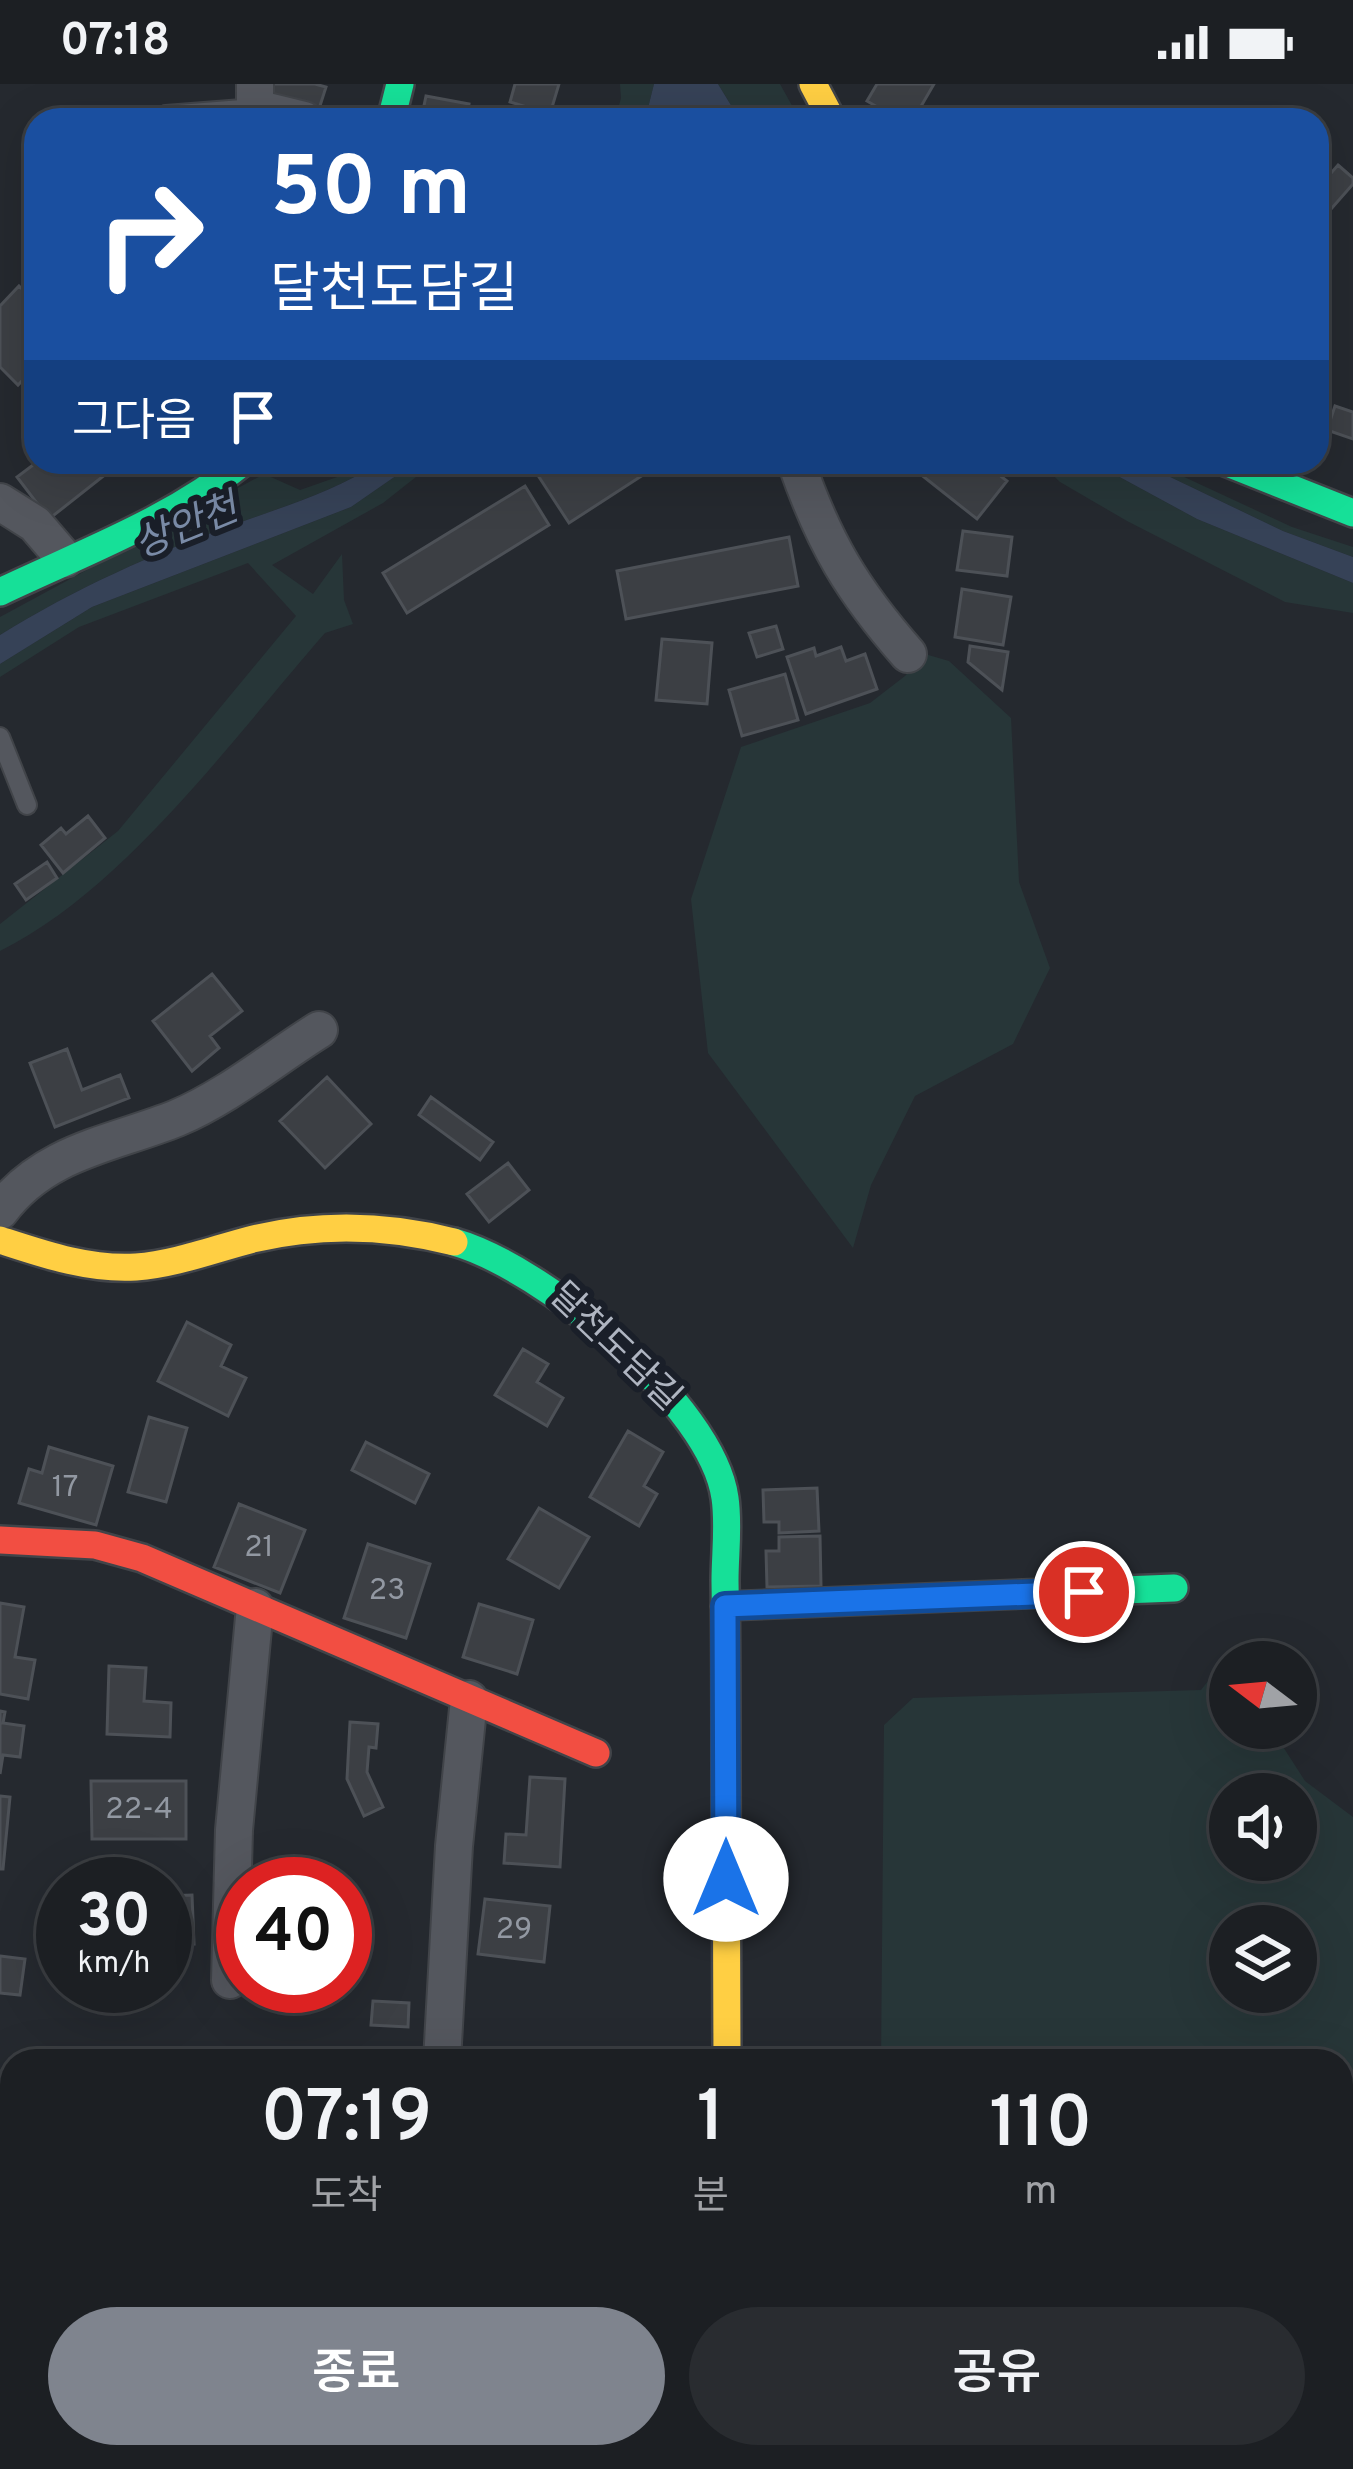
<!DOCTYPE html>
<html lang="ko">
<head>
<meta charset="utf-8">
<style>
	:root { --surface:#1c1f23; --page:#292c30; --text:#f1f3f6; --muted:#a0a2a6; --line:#3a3d41; --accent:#7f848e }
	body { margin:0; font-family:Overpass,"Noto Sans KR",sans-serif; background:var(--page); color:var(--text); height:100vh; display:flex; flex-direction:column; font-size:45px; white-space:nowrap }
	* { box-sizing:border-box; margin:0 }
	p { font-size:39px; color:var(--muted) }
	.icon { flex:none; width:66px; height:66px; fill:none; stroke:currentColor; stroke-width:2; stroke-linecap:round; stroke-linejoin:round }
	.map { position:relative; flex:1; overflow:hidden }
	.panel { position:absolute; left:0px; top:1965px; width:1353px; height:420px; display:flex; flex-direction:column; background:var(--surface); border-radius:36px 36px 0 0; box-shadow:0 12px 48px #0002,0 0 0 3px var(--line) }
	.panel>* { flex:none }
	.hud { position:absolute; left:24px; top:24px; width:1305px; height:366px; border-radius:36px; box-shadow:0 12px 48px #0002,0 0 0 3px var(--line); background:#1a4fa0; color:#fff; overflow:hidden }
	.needle { width:78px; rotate:286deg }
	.tools { position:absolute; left:1209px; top:1557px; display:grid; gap:24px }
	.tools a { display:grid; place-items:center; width:108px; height:108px; border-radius:50%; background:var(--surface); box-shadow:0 12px 48px #0002,0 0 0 3px var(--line); font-size:60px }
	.speed { position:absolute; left:36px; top:1773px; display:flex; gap:24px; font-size:60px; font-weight:700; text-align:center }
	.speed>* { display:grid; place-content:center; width:156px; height:156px; border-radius:50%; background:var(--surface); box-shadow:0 12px 48px #0002,0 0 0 3px var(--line); line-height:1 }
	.speed small { font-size:30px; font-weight:400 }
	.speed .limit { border:18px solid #d22; background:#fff; color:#111 }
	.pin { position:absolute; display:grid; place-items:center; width:102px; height:102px; color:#fff; margin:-51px; border:6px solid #fff; border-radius:50%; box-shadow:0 3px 12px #0007 }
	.me { position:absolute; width:132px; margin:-66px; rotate:0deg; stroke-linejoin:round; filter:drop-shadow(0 0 9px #0008) }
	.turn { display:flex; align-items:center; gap:42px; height:252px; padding:0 48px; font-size:54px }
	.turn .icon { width:156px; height:156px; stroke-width:2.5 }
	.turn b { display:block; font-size:84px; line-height:102px }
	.then { display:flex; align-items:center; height:114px; padding:0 48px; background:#0003; gap:24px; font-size:45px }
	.eta { display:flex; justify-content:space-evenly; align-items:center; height:204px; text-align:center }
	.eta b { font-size:72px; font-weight:600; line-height:84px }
	.button { display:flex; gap:24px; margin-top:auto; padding:24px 48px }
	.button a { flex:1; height:138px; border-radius:72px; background:var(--accent); color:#fff; font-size:48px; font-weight:600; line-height:138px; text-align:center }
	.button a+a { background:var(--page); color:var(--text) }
	.status { display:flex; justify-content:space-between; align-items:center; height:84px; padding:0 60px; background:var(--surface); direction:ltr }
	.status svg { height:33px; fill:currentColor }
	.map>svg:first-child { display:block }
</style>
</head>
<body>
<div class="status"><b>07:18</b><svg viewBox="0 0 49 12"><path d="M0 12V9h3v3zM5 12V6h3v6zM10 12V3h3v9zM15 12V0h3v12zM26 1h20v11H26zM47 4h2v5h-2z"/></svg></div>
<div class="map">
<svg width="1353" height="2385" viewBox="0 0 1353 2385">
	<rect width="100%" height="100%" fill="#25292f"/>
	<!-- green -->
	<path fill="#273638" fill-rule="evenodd" d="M 620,0 L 654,0 L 645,36 L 615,36 L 621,14 Z
		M 718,0 L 780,0 L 800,36 L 740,36 Z
		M 363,378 L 380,378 C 334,408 287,421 236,440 C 154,469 74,505 0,551 L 0,533 L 264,390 L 300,406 L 340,392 Z
		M 416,378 L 435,378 L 383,419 L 272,481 L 313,510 L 342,470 L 344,516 L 353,540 L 325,549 C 233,654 125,805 0,867 L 0,840 L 118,747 L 296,532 L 248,479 L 79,543 L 0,593 L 0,580 L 92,523 L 351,423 Z
		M 1039,378 L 1092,378 L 1197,435 L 1353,499 L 1353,529 L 1285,518 L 1127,437 L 1060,398 Z
		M 1139,378 L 1152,378 L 1292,443 L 1353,463 L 1353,473 L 1283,447 Z
		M 925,570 L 949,577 L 1011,634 L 1019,798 L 1050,884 L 1013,960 L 915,1012 L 871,1101 L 853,1164 L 708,969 L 691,815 L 741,663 L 870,619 L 905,592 Z
		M 1212,1592 L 1230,1597 L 1230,1644 L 1271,1644 L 1305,1697 L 1353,1733 L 1353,2385 L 0,2385 L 0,2223 L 12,2225 L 12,2373 L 1341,2373 L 1341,1977 L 881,1977 L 884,1641 L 913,1614 L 1201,1606 ZM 1230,1710 L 1296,1710 L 1296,1776 L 1230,1776 ZM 1230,1842 L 1296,1842 L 1296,1908 L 1230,1908 Z"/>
	<!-- water -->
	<path fill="#364257" d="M 654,0 L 718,0 L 740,36 L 700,36 L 694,28 L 690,36 L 645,36 Z
		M 380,378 L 416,378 L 351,423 L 92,523 L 0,580 L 0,551 C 74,505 154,469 236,440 C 287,421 334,408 380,378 Z
		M 1092,378 L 1139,378 L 1283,447 L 1353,473 L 1353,499 L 1197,435 Z"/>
	<!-- building -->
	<path fill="#3c3f44" stroke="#4d5157" stroke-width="3" d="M 270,0 L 315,0 L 326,3 L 319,25 L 267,9 Z
		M 515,0 L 559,0 L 550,30 L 510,18 Z
		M 877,0 L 934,0 L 913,36 L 900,36 L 867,17 Z
		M 426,12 L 469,20 L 466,36 L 421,36 Z
		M 1338,81 L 1353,94 L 1353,100 L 1332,124 L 1317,111 L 1317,105 Z
		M 19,202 L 36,219 L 36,282 L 18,301 L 0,283 L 0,222 Z
		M 1317,216 L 1326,219 L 1318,249 L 1326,251 L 1317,285 Z
		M 1335,322 L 1353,328 L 1353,355 L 1327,346 Z
		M 37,378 L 104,378 L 111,386 L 49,435 L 17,393 Z
		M 563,378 L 663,378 L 569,439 L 539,393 Z
		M 905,378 L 983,378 L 1007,397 L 977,435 Z
		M 525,402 L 549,441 L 407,529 L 383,489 Z
		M 963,447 L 1012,453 L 1007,492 L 957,486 Z
		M 789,453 L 798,502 L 626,535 L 617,487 Z
		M 962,505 L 1011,513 L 1003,561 L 955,553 Z
		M 776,542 L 783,565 L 757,573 L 749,549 Z
		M 662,555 L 712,559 L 707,620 L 656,616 Z
		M 970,562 L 1008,568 L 1002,606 L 968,578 Z
		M 841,563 L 846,577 L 865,570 L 877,605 L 806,630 L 787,573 L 814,564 L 816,572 Z
		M 785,590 L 798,636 L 742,652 L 729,606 Z
		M 88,732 L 105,754 L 63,789 L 41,761 L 61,744 L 66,750 Z
		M 47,778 L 57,794 L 26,816 L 15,800 Z
		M 212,890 L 242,927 L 210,952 L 219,964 L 192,987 L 153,937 Z
		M 67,965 L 82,1006 L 120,991 L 129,1014 L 55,1043 L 30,979 Z
		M 327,993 L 371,1040 L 325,1084 L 280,1037 Z
		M 431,1013 L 493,1058 L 480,1076 L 419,1031 Z
		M 508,1079 L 529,1106 L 489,1138 L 467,1110 Z
		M 187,1238 L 231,1261 L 221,1282 L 246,1294 L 228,1332 L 158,1297 Z
		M 523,1265 L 548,1280 L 537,1298 L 563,1314 L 547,1342 L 495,1311 Z
		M 149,1333 L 187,1344 L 166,1418 L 128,1408 Z
		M 628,1347 L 663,1368 L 644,1402 L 657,1410 L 639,1442 L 590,1413 Z
		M 366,1358 L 429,1390 L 415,1419 L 352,1386 Z
		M 49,1363 L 113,1382 L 96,1441 L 19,1419 L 29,1385 L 42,1389 Z
		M 817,1404 L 819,1447 L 779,1449 L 779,1438 L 764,1438 L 763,1406 Z
		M 239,1420 L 305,1446 L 280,1509 L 214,1483 Z
		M 539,1424 L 589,1453 L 559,1504 L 508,1475 Z
		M 820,1452 L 821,1502 L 767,1503 L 766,1467 L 779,1467 L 779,1453 Z
		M 368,1460 L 430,1480 L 406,1554 L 344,1534 Z
		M 0,1519 L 24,1523 L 15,1573 L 35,1576 L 28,1615 L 0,1610 Z
		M 479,1520 L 533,1536 L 517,1590 L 463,1573 Z
		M 109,1582 L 146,1584 L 144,1617 L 171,1619 L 170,1653 L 107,1650 Z
		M 0,1627 L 5,1628 L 3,1639 L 24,1642 L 20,1673 L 3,1671 L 0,1690 Z
		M 350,1638 L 378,1640 L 376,1664 L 369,1663 L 367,1688 L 383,1723 L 364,1732 L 347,1695 Z
		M 530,1693 L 565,1695 L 560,1783 L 504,1779 L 506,1750 L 526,1751 Z
		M 91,1697 L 186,1697 L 186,1755 L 92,1755 Z
		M 0,1712 L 10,1713 L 3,1785 L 0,1785 Z
		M 192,1811 L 194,1860 L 165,1861 L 165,1812 Z
		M 485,1815 L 550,1822 L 544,1878 L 478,1870 Z
		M 0,1872 L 25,1875 L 20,1911 L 0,1909 Z
		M 373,1917 L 409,1919 L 408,1943 L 371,1941 Z"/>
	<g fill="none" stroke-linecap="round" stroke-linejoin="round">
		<defs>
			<path id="lane" d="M 166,31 L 255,24
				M 0,653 L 27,721"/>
			<path id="street" d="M 255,0 L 255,24 L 304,36
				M 796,378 C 824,459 852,506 908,570
				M 0,418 L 35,440 L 65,475
				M 0,1127 C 44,1067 113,1060 177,1034 C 227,1013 274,974 319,946
				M 230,1896 L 234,1746 L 255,1523
				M 442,1977 L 454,1762 L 469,1615"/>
			<path id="fast" d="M 391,36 L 400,0
				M 1225,378 L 1353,429
				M 0,508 C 84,468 170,437 243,378
				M 454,1158 C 542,1183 712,1320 725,1414 C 729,1441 725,1470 725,1497 C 726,1561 726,1625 726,1689
				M 725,1522 L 1174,1504"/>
			<path id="slow" d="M 813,0 L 832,36
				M 0,1156 C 43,1170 89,1186 136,1183 C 176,1180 214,1165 253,1155 C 320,1139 388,1141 454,1158
				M 726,1689 L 727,1977"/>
			<path id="jam" d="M 0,1456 L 95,1461 L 142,1474 L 596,1669"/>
		</defs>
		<!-- lane casing -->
		<use href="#lane" stroke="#414449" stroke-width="22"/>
		<!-- street casing -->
		<use href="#street" stroke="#414449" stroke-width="40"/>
		<!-- fast casing -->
		<use href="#fast" stroke="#414449" stroke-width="32"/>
		<!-- slow casing -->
		<use href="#slow" stroke="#414449" stroke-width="32"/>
		<!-- jam casing -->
		<use href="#jam" stroke="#414449" stroke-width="32"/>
		<!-- lane -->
		<use href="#lane" stroke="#54575e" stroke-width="18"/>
		<!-- street -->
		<use href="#street" stroke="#54575e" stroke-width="36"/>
		<!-- fast -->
		<use href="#fast" stroke="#16e098" stroke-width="27"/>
		<!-- slow -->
		<use href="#slow" stroke="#ffcf43" stroke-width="27"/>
		<!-- jam -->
		<use href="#jam" stroke="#f24e42" stroke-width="27"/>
	</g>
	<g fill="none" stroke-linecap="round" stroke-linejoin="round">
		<defs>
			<path id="route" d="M 726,1795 L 725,1522 L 1084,1508"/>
		</defs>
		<!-- route casing -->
		<use href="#route" stroke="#114b97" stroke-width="30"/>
		<!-- route -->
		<use href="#route" stroke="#1a73e8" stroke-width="21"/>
	</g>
	<g text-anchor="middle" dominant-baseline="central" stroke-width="12" stroke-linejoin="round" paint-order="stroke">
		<!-- number labels -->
		<g font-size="30" fill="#9298a2">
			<text x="65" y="1404">17</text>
			<text x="259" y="1464">21</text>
			<text x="387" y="1507">23</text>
			<text x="139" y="1726">22-4</text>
			<text x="514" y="1846">29</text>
		</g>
		<!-- street labels -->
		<g font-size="36" fill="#afb5c1" stroke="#1a1f29">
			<text transform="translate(614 1264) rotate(44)">달천도담길</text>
		</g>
		<!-- water labels -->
		<g font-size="39" font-style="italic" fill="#7a8ba7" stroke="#1a1f29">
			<text transform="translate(187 445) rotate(-22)">상안천</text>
		</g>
	</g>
</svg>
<div class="tools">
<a><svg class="needle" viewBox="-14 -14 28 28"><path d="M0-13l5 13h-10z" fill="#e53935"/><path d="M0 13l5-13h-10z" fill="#a0a2a6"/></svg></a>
<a><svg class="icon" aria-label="sound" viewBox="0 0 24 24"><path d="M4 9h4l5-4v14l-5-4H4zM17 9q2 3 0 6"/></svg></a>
<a><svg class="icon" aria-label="layers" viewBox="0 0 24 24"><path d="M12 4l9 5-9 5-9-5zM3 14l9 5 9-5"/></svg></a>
</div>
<div class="speed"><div>30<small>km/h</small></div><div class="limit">40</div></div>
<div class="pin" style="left:1084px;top:1508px;background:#d93025"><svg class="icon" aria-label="arrive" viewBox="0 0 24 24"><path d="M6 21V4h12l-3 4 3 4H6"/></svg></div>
<svg class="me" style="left:726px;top:1795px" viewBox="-20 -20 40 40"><circle r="19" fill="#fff"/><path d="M0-13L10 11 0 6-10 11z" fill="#1a73e8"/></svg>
<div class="hud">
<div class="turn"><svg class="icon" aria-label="right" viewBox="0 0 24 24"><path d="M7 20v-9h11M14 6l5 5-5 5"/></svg><div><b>50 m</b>달천도담길</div></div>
<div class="then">그다음<svg class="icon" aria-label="arrive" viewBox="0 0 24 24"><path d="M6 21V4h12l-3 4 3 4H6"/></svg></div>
</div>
<section class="panel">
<div class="eta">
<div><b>07:19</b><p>도착</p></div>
<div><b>1</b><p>분</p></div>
<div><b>110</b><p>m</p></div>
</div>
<div class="button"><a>종료</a><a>공유</a></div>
</section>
</div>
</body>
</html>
